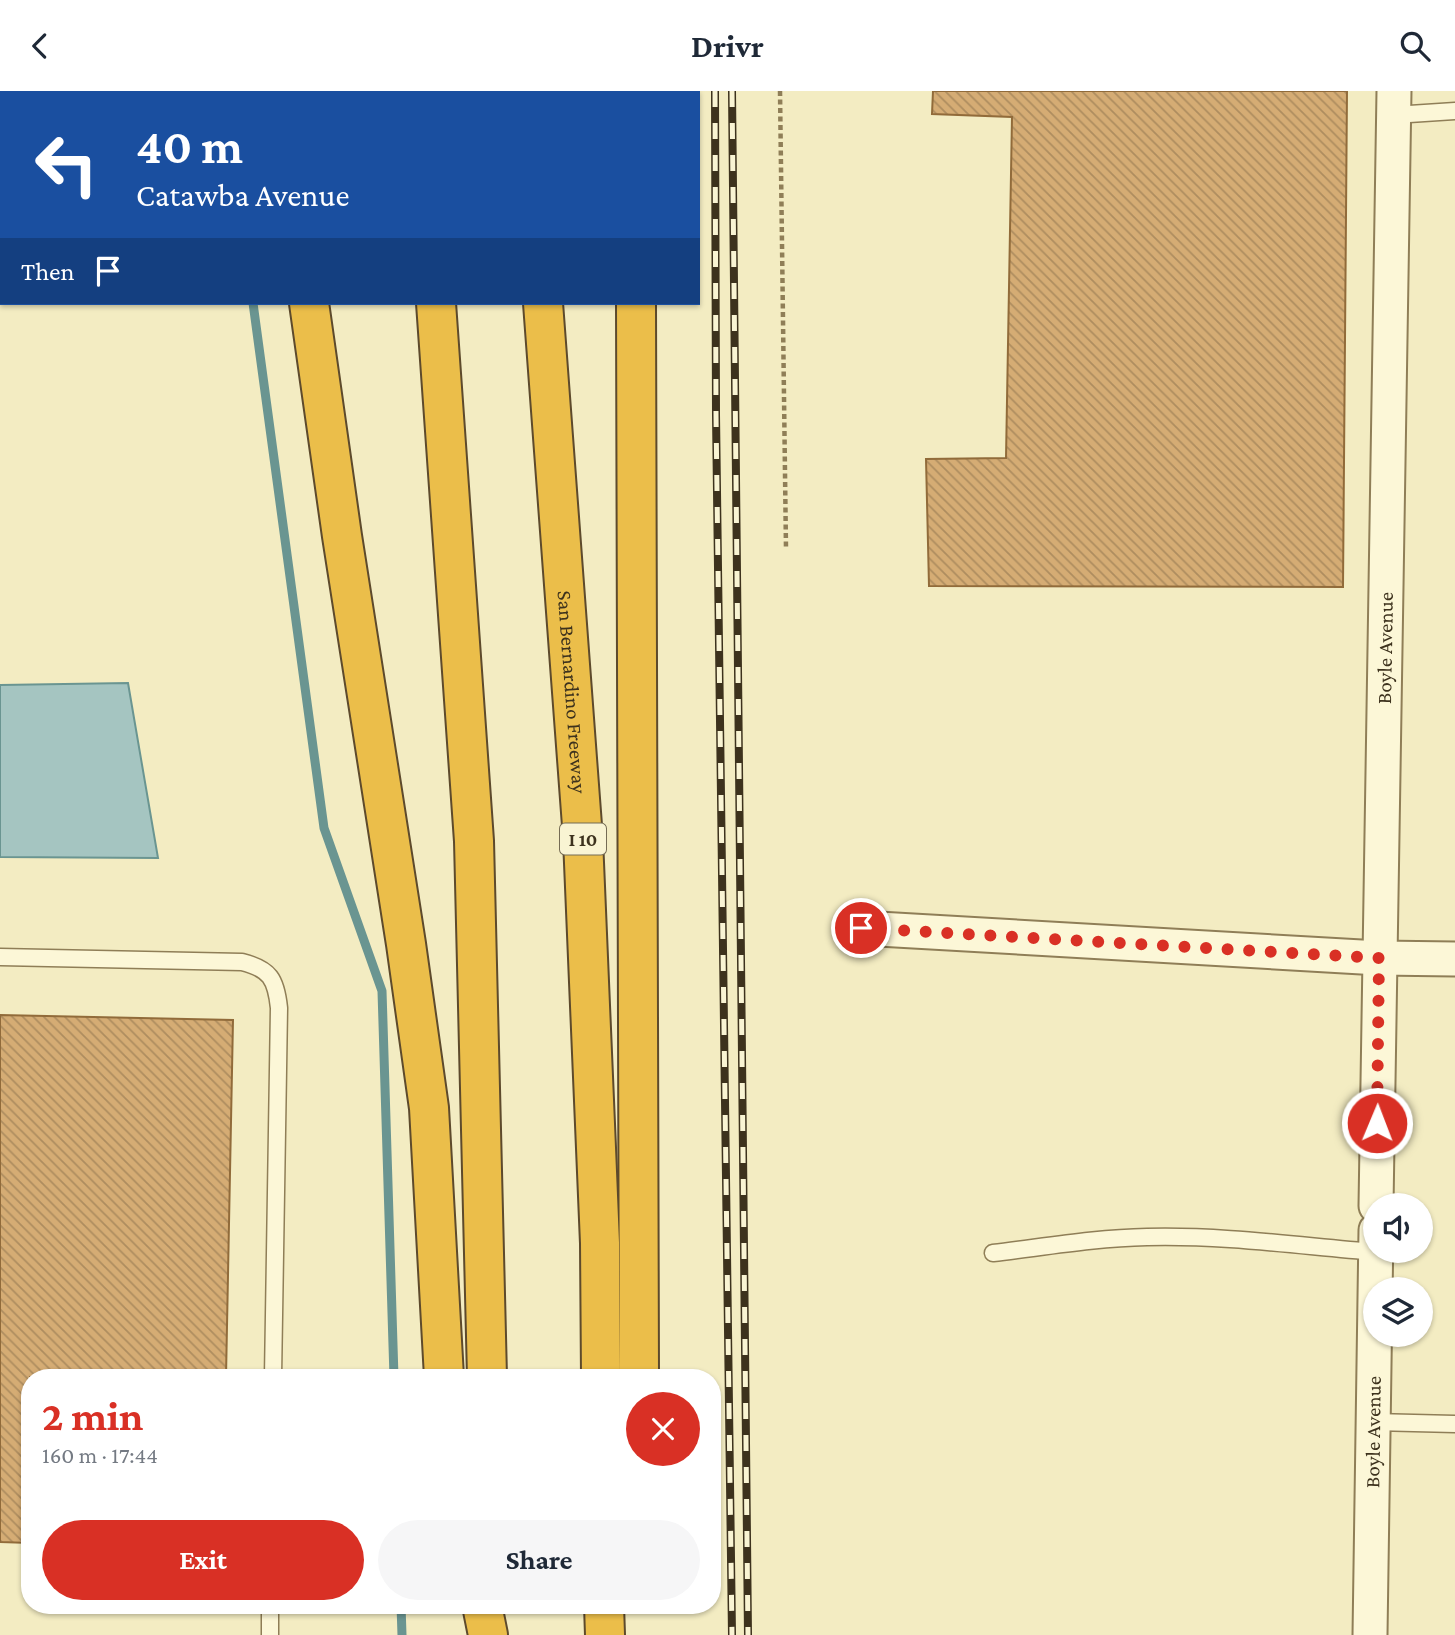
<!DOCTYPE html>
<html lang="en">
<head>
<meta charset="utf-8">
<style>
	:root { --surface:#fff; --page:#f6f6f7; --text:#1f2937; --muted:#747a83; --accent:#d93025 }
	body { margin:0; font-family:"Crimson Pro",serif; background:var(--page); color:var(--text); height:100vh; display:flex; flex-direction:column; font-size:26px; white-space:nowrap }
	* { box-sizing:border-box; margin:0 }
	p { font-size:23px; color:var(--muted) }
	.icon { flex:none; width:38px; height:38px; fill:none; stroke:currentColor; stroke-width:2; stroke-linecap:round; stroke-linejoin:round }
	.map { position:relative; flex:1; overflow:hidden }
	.panel { position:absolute; left:21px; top:1278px; width:700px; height:245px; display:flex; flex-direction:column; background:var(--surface); border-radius:28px; box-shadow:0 2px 5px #0004 }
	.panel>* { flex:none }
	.hud { position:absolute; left:0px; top:0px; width:700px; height:214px; box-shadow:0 2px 5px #0004; background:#1a4fa0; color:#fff; overflow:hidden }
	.tools { position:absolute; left:1363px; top:1102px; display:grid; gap:14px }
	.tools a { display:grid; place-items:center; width:70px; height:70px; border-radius:50%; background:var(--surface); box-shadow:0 2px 5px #0004; font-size:35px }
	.pin { position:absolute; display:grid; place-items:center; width:60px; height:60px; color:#fff; margin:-30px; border:4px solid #fff; border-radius:50%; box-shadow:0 2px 7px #0007 }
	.me { position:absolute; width:77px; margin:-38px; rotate:1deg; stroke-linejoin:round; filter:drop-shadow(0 0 5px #0008) }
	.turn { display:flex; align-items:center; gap:24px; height:147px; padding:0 21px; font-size:32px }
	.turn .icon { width:91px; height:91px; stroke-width:2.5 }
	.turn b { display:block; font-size:49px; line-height:60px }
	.then { display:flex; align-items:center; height:66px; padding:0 21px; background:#0003; gap:14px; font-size:26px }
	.round { display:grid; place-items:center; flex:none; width:74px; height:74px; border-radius:37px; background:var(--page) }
	.summary { display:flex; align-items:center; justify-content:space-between; height:119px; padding:0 21px }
	h1 { font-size:42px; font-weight:700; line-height:52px; color:var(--accent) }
	.action { display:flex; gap:14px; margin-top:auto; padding:14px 21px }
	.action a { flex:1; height:80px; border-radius:42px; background:var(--accent); color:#fff; font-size:28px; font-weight:700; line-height:80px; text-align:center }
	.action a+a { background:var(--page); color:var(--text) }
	header { display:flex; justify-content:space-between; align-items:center; height:91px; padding:0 21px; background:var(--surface); font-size:32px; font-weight:700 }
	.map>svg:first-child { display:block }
</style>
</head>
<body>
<header><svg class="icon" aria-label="back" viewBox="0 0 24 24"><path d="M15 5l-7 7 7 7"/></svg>Drivr<svg class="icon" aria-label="search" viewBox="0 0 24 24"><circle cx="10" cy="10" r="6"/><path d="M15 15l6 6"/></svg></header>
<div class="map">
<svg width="1455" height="1544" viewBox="0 0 1455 1544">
	<defs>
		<pattern id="building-back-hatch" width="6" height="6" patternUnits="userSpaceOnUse" patternTransform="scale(1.75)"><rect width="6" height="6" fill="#d5ac74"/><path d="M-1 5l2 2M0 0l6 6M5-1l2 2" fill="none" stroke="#ae8d5f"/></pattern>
	</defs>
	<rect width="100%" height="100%" fill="#f3ecc2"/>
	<!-- water -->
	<path fill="#a5c5c1" stroke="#6a9591" stroke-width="2" d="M 128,592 L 158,767 L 0,766 L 0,594 Z"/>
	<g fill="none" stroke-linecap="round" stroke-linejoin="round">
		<!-- stream -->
		<path stroke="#6a9591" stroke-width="9" d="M 253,212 L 324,737 L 382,900 L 394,1286
			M 401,1514 L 402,1544"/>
	</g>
	<!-- building -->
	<path fill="url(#building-back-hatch)" stroke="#916b3a" stroke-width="2" d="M 933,0 L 1347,0 L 1343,496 L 929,495 L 926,368 L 1006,367 L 1012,26 L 932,23 Z
		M 0,924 L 233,929 L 226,1286 L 30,1286 L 30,1452 L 0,1451 Z"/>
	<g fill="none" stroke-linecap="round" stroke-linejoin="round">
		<defs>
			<path id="service" d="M 1394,24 L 1455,20
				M 0,866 L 242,871 C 270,878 276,888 279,917 L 273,1286
				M 993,1162 C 1044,1156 1095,1147 1147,1146 C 1223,1144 1300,1155 1375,1161
				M 1373,1331 L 1455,1333
				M 270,1544 L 270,1514"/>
			<g id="minor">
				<path d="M 861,837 L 1379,867 L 1455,868"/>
				<path id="s1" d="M 1376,1115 L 1394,0"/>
				<path id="s2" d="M 1370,1544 L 1376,1139"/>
			</g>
			<g id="motorway">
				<path d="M 279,0 L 279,2"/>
				<path d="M 393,0 L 394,2"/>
				<path d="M 421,0 L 421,2"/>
				<path d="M 523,0 L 523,2"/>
				<path d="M 635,0 L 635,2"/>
				<path d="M 309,212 L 342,445 L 406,853 L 429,1017 L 444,1286"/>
				<path d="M 436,212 L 474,750 L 487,1286"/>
				<path id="s3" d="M 543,212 L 583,748 L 600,1152 L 601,1286"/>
				<path d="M 636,212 L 639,1286"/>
				<path d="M 482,1514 L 488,1544"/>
				<path d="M 604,1514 L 605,1544"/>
			</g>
		</defs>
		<!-- service casing -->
		<use href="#service" stroke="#8f7e57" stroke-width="19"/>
		<!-- minor casing -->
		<use href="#minor" stroke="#8f7e57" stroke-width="37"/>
		<!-- motorway casing -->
		<use href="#motorway" stroke="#5d4a2c" stroke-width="42"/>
		<!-- path -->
		<path stroke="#8f7e57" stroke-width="4.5" stroke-dasharray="5 3.5" stroke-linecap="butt" d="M 780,0 L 786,458"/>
		<!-- service -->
		<use href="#service" stroke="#fcf7d7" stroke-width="16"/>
		<!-- minor -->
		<use href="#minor" stroke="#fcf7d7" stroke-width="33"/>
		<!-- motorway -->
		<use href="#motorway" stroke="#ebbe4a" stroke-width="38"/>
		<defs>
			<path id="rail" d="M 715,0 L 716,324 L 732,1544
				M 732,0 L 748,1544"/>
		</defs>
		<!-- rail casing -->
		<use href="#rail" stroke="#3d321d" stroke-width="8"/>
		<!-- rail -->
		<use href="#rail" stroke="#f9f4d3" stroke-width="5" stroke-dasharray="16" stroke-linecap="butt"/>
	</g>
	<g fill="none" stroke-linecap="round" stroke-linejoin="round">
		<!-- route -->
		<path stroke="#d93025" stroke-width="12" stroke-dasharray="0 21.6" d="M 861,837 L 1379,867 L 1377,1032"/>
	</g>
	<g text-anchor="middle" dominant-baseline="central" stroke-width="5" stroke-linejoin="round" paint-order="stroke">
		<!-- shield labels -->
		<rect fill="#f9f4d3" stroke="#756c54" stroke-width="2" x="560" y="732.5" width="46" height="31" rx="5"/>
		<g font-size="19" font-weight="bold" fill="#3d321d">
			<text x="583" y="748">I 10</text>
		</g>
		<!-- street labels -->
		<g font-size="21" fill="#3d321d" stroke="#f9f4d3">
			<text stroke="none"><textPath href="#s1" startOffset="558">Boyle Avenue</textPath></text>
			<text stroke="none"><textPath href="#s3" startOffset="390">San Bernardino Freeway</textPath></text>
			<text stroke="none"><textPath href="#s2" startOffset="203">Boyle Avenue</textPath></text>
		</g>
	</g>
</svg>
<div class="tools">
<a><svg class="icon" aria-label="sound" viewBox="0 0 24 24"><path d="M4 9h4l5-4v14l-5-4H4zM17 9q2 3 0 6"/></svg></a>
<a><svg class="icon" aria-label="layers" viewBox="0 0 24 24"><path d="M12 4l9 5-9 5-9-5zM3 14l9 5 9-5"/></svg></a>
</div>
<div class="pin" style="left:861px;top:837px;background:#d93025"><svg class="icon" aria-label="arrive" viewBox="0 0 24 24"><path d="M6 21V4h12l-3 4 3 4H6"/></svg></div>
<svg class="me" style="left:1377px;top:1032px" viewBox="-20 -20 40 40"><circle r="17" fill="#d93025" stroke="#fff" stroke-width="3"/><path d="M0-11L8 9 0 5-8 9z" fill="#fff"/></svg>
<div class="hud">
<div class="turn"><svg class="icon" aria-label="left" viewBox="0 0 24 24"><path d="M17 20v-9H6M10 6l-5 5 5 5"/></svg><div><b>40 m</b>Catawba Avenue</div></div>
<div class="then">Then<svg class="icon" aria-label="arrive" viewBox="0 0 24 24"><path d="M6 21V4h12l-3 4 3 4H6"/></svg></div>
</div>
<section class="panel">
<div class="summary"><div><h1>2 min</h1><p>160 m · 17:44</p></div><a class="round" style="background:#d93025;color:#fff"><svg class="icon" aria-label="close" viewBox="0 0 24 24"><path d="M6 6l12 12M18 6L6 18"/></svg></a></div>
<div class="action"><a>Exit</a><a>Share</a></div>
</section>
</div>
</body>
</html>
